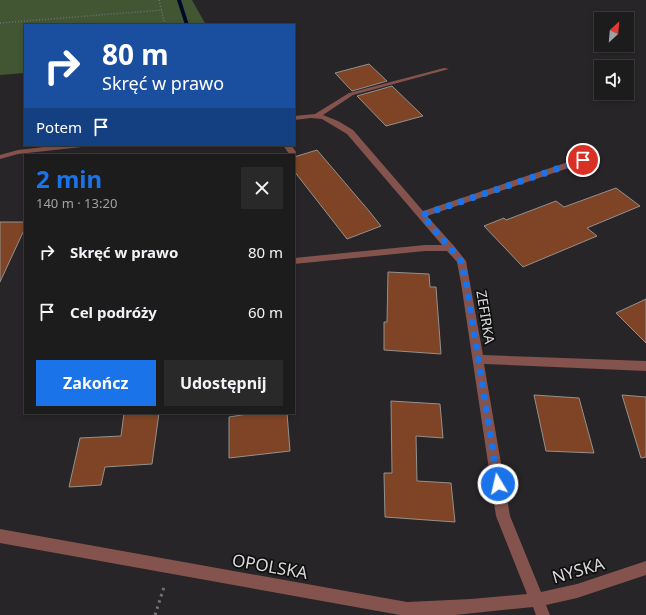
<!DOCTYPE html>
<html lang="pl">
<head>
<meta charset="utf-8">
<style>
	:root { --surface:#1d1c1d; --page:#2a292a; --text:#f1f3f6; --muted:#a0a1a4; --line:#3b3a3b; --accent:#1a73e8 }
	body { margin:0; font-family:"Noto Sans",sans-serif; background:var(--page); color:var(--text); height:100vh; display:flex; flex-direction:column; font-size:15px; white-space:nowrap }
	* { box-sizing:border-box; margin:0 }
	p { font-size:13px; color:var(--muted) }
	.icon { flex:none; width:22px; height:22px; fill:none; stroke:currentColor; stroke-width:2; stroke-linecap:round; stroke-linejoin:round }
	.map { position:relative; flex:1; overflow:hidden }
	.side { position:absolute; left:24px; top:154px; width:271px; height:260px; display:flex; flex-direction:column; background:var(--surface); border-radius:0px; box-shadow:0 2px 6px #0003,0 0 0 1px var(--line) }
	.side>* { flex:none }
	.guide { position:absolute; left:24px; top:24px; width:271px; height:122px; border-radius:0px; box-shadow:0 2px 6px #0003,0 0 0 1px var(--line); background:#1a4fa0; color:#fff; overflow:hidden }
	.needle { width:26px; rotate:26deg }
	.buttons { position:absolute; left:594px; top:12px; display:grid; gap:8px }
	.buttons a { display:grid; place-items:center; width:40px; height:40px; border-radius:0px; background:var(--surface); box-shadow:0 2px 6px #0003,0 0 0 1px var(--line); font-size:20px }
	.pin { position:absolute; display:grid; place-items:center; width:34px; height:34px; color:#fff; margin:-17px; border:2px solid #fff; border-radius:50%; box-shadow:0 1px 4px #0007 }
	.me { position:absolute; width:44px; margin:-22px; rotate:351deg; stroke-linejoin:round; filter:drop-shadow(0 0 3px #0008) }
	.turn { display:flex; align-items:center; gap:14px; height:84px; padding:0 12px; font-size:18px }
	.turn .icon { width:52px; height:52px; stroke-width:2.5 }
	.turn b { display:block; font-size:28px; line-height:34px }
	.then { display:flex; align-items:center; height:38px; padding:0 12px; background:#0003; gap:8px; font-size:15px }
	.round { display:grid; place-items:center; flex:none; width:42px; height:42px; border-radius:0px; background:var(--page) }
	.headline { display:flex; align-items:center; justify-content:space-between; height:68px; padding:0 12px }
	h1 { font-size:24px; font-weight:700; line-height:30px; color:var(--accent) }
	.button { display:flex; gap:8px; margin-top:auto; padding:8px 12px }
	.button a { flex:1; height:46px; border-radius:0px; background:var(--accent); color:#fff; font-size:16px; font-weight:700; line-height:46px; text-align:center }
	.button a+a { background:var(--page); color:var(--text) }
	ul { padding:0; list-style:none }
	li { display:flex; align-items:center; gap:12px; height:60px; padding:0 12px }
	li div { flex:1 }
	li b { display:block; font-size:15px }
	li em { font-style:normal }
	.map>svg:first-child { display:block }
</style>
</head>
<body>
<div class="map">
<svg width="646" height="615" viewBox="0 0 646 615">
	<rect width="100%" height="100%" fill="#272527"/>
	<!-- green -->
	<path fill="#425633" d="M 0,0 L 192,0 L 206,25 L 25,25 L 25,73 L 0,75 Z"/>
	<g fill="none" stroke-linecap="round" stroke-linejoin="round">
		<!-- stream -->
		<path fill="#000929" fill-rule="evenodd" d="M 177,0 L 181,0 L 189,25 L 185,25 Z"/>
	</g>
	<!-- building -->
	<path fill="#7e4425" stroke="#94918f" d="M 369,64 L 387,81 L 352,91 L 335,73 Z
		M 392,86 L 423,116 L 386,126 L 357,96 Z
		M 317,150 L 369,211 L 381,226 L 347,239 L 294,171 L 294,157 Z
		M 616,188 L 640,206 L 587,228 L 597,236 L 523,267 L 484,226 L 504,218 L 506,220 L 556,201 L 564,207 Z
		M 0,222 L 25,222 L 25,228 L 0,282 Z
		M 388,272 L 429,274 L 430,287 L 436,287 L 441,354 L 384,350 L 384,322 L 387,322 Z
		M 646,299 L 646,343 L 616,313 Z
		M 534,395 L 579,398 L 594,453 L 546,451 Z
		M 622,395 L 646,397 L 646,457 L 641,458 Z
		M 391,401 L 440,404 L 443,438 L 416,436 L 417,481 L 451,483 L 455,522 L 385,517 L 384,473 L 392,473 Z
		M 124,413 L 159,413 L 152,464 L 105,467 L 101,485 L 69,487 L 80,438 L 121,436 Z
		M 254,413 L 287,413 L 290,451 L 229,458 L 229,417 Z"/>
	<g fill="none" stroke-linecap="round" stroke-linejoin="round">
		<!-- path-far1 -->
		<path stroke="#747274" stroke-width="1.5" stroke-dasharray="1 2" stroke-linecap="butt" d="M 159,0 L 165,25
			M 0,23 L 162,10"/>
		<!-- path -->
		<path stroke="#747274" stroke-width="3" stroke-dasharray="2.5 4" stroke-linecap="butt" d="M 155,615 L 164,587"/>
		<!-- minor -->
		<path fill="#85534d" fill-rule="evenodd" d="M 444,68 L 449,69 L 353,95 L 323,115 L 338,121 L 353,130 L 423,211 L 580,158 L 586,158 L 586,162 L 427,216 L 454,246 L 466,261 L 483,355 L 646,361 L 646,371 L 484,364 L 510,516 L 541,592 L 577,584 L 646,561 L 646,575 L 577,598 L 546,605 L 550,615 L 536,615 L 533,607 L 455,615 L 400,615 L 0,543 L 0,529 L 407,602 L 471,599 L 527,594 L 496,516 L 461,283 L 457,262 L 447,251 L 425,251 L 294,264 L 294,258 L 425,245 L 442,245 L 347,134 L 322,119 L 311,118 L 294,120 L 294,116 L 315,114 L 349,93 Z
			M 61,145 L 86,145 L 82,147 L 18,154 L 0,159 L 0,155 L 18,150 Z
			M 283,145 L 291,145 L 296,152 L 295,154 L 289,154 Z"/>
	</g>
	<g fill="none" stroke-linecap="round" stroke-linejoin="round">
		<!-- route -->
		<path stroke="#1a73e8" stroke-width="7" stroke-dasharray="0 12.6" d="M 498,484 L 466,283 L 461,261 L 422,215 L 583,160"/>
	</g>
	<g text-anchor="middle" dominant-baseline="central" stroke-width="3.5" stroke-linejoin="round" paint-order="stroke">
		<!-- street labels -->
		<g font-size="14" fill="#dad9da" stroke="#100f10">
			<text transform="translate(486 317) rotate(81)">ZEFIRKA</text>
		</g>
		<!-- near-street labels -->
		<g font-size="17" fill="#dad9da" stroke="#100f10">
			<text transform="translate(270 566) rotate(10)">OPOLSKA</text>
			<text transform="translate(578 570) rotate(-16)">NYSKA</text>
		</g>
	</g>
</svg>
<div class="buttons">
<a><svg class="needle" viewBox="-14 -14 28 28"><path d="M0-13l5 13h-10z" fill="#e53935"/><path d="M0 13l5-13h-10z" fill="#a0a1a4"/></svg></a>
<a><svg class="icon" aria-label="sound" viewBox="0 0 24 24"><path d="M4 9h4l5-4v14l-5-4H4zM17 9q2 3 0 6"/></svg></a>
</div>
<div class="pin" style="left:583px;top:160px;background:#d93025"><svg class="icon" aria-label="arrive" viewBox="0 0 24 24"><path d="M6 21V4h12l-3 4 3 4H6"/></svg></div>
<svg class="me" style="left:498px;top:484px" viewBox="-20 -20 40 40"><circle r="17" fill="#1a73e8" stroke="#fff" stroke-width="3"/><path d="M0-11L8 9 0 5-8 9z" fill="#fff"/></svg>
<div class="guide">
<div class="turn"><svg class="icon" aria-label="right" viewBox="0 0 24 24"><path d="M7 20v-9h11M14 6l5 5-5 5"/></svg><div><b>80 m</b>Skręć w prawo</div></div>
<div class="then">Potem<svg class="icon" aria-label="arrive" viewBox="0 0 24 24"><path d="M6 21V4h12l-3 4 3 4H6"/></svg></div>
</div>
<section class="side">
<div class="headline"><div><h1>2 min</h1><p>140 m · 13:20</p></div><a class="round"><svg class="icon" aria-label="close" viewBox="0 0 24 24"><path d="M6 6l12 12M18 6L6 18"/></svg></a></div>
<ul>
<li><svg class="icon" aria-label="right" viewBox="0 0 24 24"><path d="M7 20v-9h11M14 6l5 5-5 5"/></svg><div><b>Skręć w prawo</b></div><em>80 m</em></li>
<li><svg class="icon" aria-label="arrive" viewBox="0 0 24 24"><path d="M6 21V4h12l-3 4 3 4H6"/></svg><div><b>Cel podróży</b></div><em>60 m</em></li>
</ul>
<div class="button"><a>Zakończ</a><a>Udostępnij</a></div>
</section>
</div>
</body>
</html>
